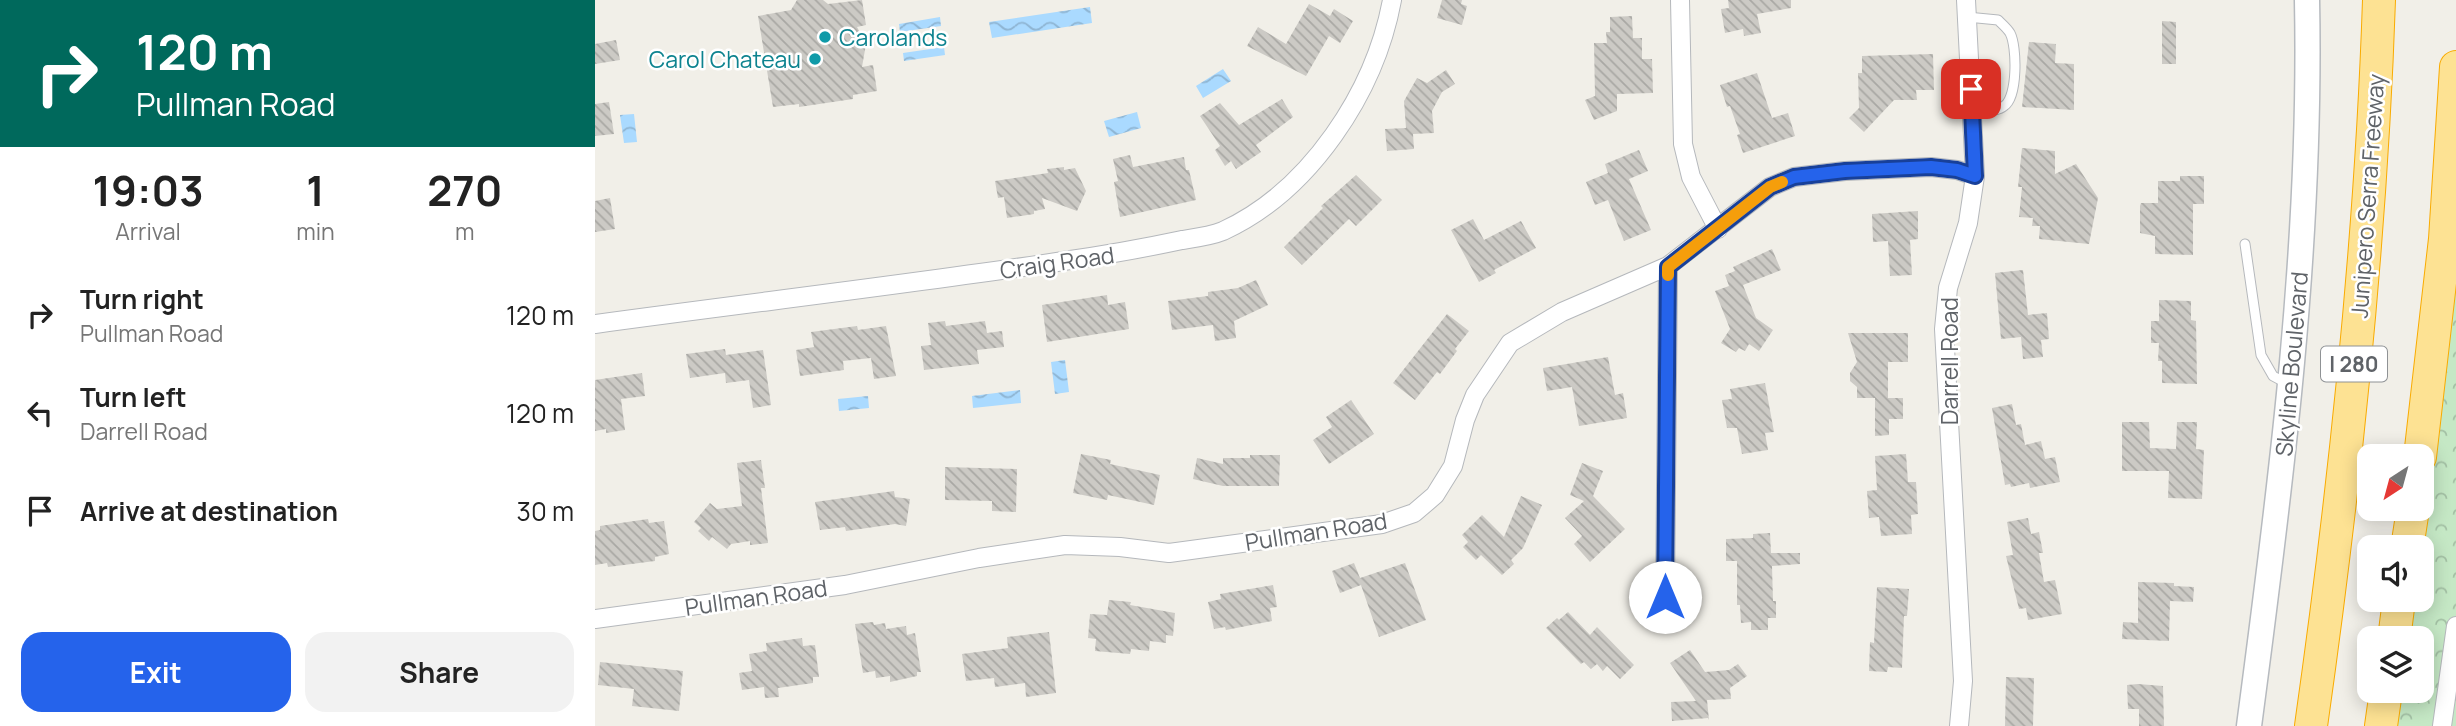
<!DOCTYPE html>
<html lang="en">
<head>
<meta charset="utf-8">
<style>
	:root { --surface:#fff; --page:#f2f2f2; --text:#222; --muted:#767676; --accent:#2563eb }
	body { margin:0; font-family:Manrope,sans-serif; background:var(--page); color:var(--text); height:100vh; display:flex; flex-direction:column; font-size:26px; white-space:nowrap }
	* { box-sizing:border-box; margin:0 }
	p { font-size:23px; color:var(--muted) }
	.icon { flex:none; width:38px; height:38px; fill:none; stroke:currentColor; stroke-width:2; stroke-linecap:round; stroke-linejoin:round }
	.map { position:relative; flex:1; overflow:hidden }
	.side { display:flex; flex-direction:column; background:var(--surface); width:595px }
	.side>* { flex:none }
	.guide { background:#00695c; color:#fff; overflow:hidden }
	.needle { width:46px; rotate:216deg }
	.tools { position:absolute; left:1762px; top:444px; display:grid; gap:14px }
	.tools a { display:grid; place-items:center; width:77px; height:77px; border-radius:14px; background:var(--surface); box-shadow:0 4px 18px #0003; font-size:35px }
	.pin { position:absolute; display:grid; place-items:center; width:60px; height:60px; color:#fff; margin:-30px; border-radius:14px; box-shadow:0 4px 10px #0006 }
	.me { position:absolute; width:77px; margin:-38px; rotate:0deg; stroke-linejoin:round; filter:drop-shadow(0 0 5px #0008) }
	.turn { display:flex; align-items:center; gap:24px; height:147px; padding:0 21px; font-size:32px }
	.turn .icon { width:91px; height:91px; stroke-width:2.5 }
	.turn b { display:block; font-size:49px; line-height:60px }
	.eta { display:flex; justify-content:space-evenly; align-items:center; height:119px; text-align:center }
	.eta b { font-size:42px; font-weight:700; line-height:49px }
	.button { display:flex; gap:14px; margin-top:auto; padding:14px 21px }
	.button a { flex:1; height:80px; border-radius:21px; background:var(--accent); color:#fff; font-size:28px; font-weight:700; line-height:80px; text-align:center }
	.button a+a { background:var(--page); color:var(--text) }
	ul { padding:0; list-style:none }
	li { display:flex; align-items:center; gap:21px; height:98px; padding:0 21px }
	li div { flex:1 }
	li b { display:block; font-size:26px }
	li em { font-style:normal }
	main { display:flex; flex:1; min-height:0 }
	.map>svg:first-child { display:block }
</style>
</head>
<body>
<main>
<section class="side">
<div class="guide">
<div class="turn"><svg class="icon" aria-label="right" viewBox="0 0 24 24"><path d="M7 20v-9h11M14 6l5 5-5 5"/></svg><div><b>120 m</b>Pullman Road</div></div>
</div>
<div class="eta">
<div><b>19:03</b><p>Arrival</p></div>
<div><b>1</b><p>min</p></div>
<div><b>270</b><p>m</p></div>
</div>
<ul>
<li><svg class="icon" aria-label="right" viewBox="0 0 24 24"><path d="M7 20v-9h11M14 6l5 5-5 5"/></svg><div><b>Turn right</b><p>Pullman Road</p></div><em>120 m</em></li>
<li><svg class="icon" aria-label="left" viewBox="0 0 24 24"><path d="M17 20v-9H6M10 6l-5 5 5 5"/></svg><div><b>Turn left</b><p>Darrell Road</p></div><em>120 m</em></li>
<li><svg class="icon" aria-label="arrive" viewBox="0 0 24 24"><path d="M6 21V4h12l-3 4 3 4H6"/></svg><div><b>Arrive at destination</b></div><em>30 m</em></li>
</ul>
<div class="button"><a>Exit</a><a>Share</a></div>
</section>
<div class="map">
<svg width="1861" height="726" viewBox="0 0 1861 726">
	<defs>
		<pattern id="park-crowns" width="20" height="18" patternUnits="userSpaceOnUse" patternTransform="scale(1.75)"><rect width="20" height="18" fill="#c5e8c5"/><path d="M2 6a3 3 0 1 1 6 0M12 15a3 3 0 1 1 6 0" fill="none" stroke="#a3c0a4"/></pattern>
		<pattern id="water-waves" width="16" height="10" patternUnits="userSpaceOnUse" patternTransform="scale(1.75)"><rect width="16" height="10" fill="#aadaff"/><path d="M0 5q4-4 8 0t8 0" fill="none" stroke="#8eb4d2"/></pattern>
		<pattern id="building-back-hatch" width="6" height="6" patternUnits="userSpaceOnUse" patternTransform="scale(1.75)"><rect width="6" height="6" fill="#cccac5"/><path d="M-1 5l2 2M0 0l6 6M5-1l2 2" fill="none" stroke="#a9a8a4"/></pattern>
	</defs>
	<rect width="100%" height="100%" fill="#f1efe8"/>
	<!-- park -->
	<path fill="url(#park-crowns)" d="M 1861,67 L 1861,726 L 1786,726 L 1791,691 L 1827,691 L 1827,639 L 1799,639 L 1804,600 L 1827,600 L 1827,457 Z"/>
	<!-- water -->
	<path fill="url(#water-waves)" d="M 495,7 L 497,23 L 397,38 L 394,22 Z
		M 345,17 L 346,26 L 305,32 L 304,24 Z
		M 349,47 L 350,55 L 309,61 L 308,53 Z
		M 628,69 L 636,81 L 608,98 L 601,86 Z
		M 542,112 L 546,128 L 514,137 L 509,121 Z
		M 39,114 L 42,142 L 29,143 L 25,115 Z
		M 470,360 L 474,392 L 460,394 L 456,362 Z
		M 425,390 L 426,403 L 378,408 L 377,396 Z
		M 273,396 L 274,408 L 244,411 L 243,399 Z"/>
	<!-- building -->
	<path fill="url(#building-back-hatch)" d="M 202,0 L 228,0 L 233,4 L 267,0 L 271,25 L 262,27 L 271,44 L 267,67 L 278,65 L 282,91 L 258,95 L 258,99 L 204,107 L 204,104 L 178,107 L 163,16 L 196,10 Z
		M 847,0 L 867,0 L 866,4 L 872,6 L 867,25 L 842,18 Z
		M 1133,0 L 1196,0 L 1196,8 L 1162,14 L 1166,33 L 1149,36 L 1148,29 L 1130,33 L 1126,9 L 1134,8 Z
		M 714,4 L 735,16 L 739,9 L 758,21 L 745,43 L 734,36 L 711,76 L 652,46 L 663,27 L 691,44 Z
		M 1037,16 L 1038,38 L 1047,38 L 1047,59 L 1057,59 L 1058,93 L 1022,94 L 1022,111 L 999,120 L 990,100 L 1000,96 L 999,43 L 1012,43 L 1011,32 L 1015,32 L 1015,17 Z
		M 1567,21 L 1581,22 L 1581,64 L 1567,64 Z
		M 21,40 L 25,60 L 0,64 L 0,44 Z
		M 1434,42 L 1461,44 L 1460,63 L 1479,64 L 1479,110 L 1427,107 Z
		M 1338,54 L 1339,90 L 1321,90 L 1322,100 L 1299,100 L 1269,132 L 1254,118 L 1264,108 L 1263,73 L 1267,73 L 1267,56 Z
		M 851,70 L 860,84 L 847,92 L 837,111 L 839,133 L 818,134 L 819,149 L 792,151 L 790,129 L 811,128 L 809,101 L 822,78 L 832,83 Z
		M 1162,73 L 1177,118 L 1193,113 L 1200,136 L 1148,153 L 1142,135 L 1145,134 L 1135,106 L 1132,107 L 1125,85 Z
		M 687,99 L 698,117 L 661,145 L 666,152 L 641,169 L 636,161 L 630,166 L 620,150 L 625,146 L 605,116 L 625,103 L 644,125 Z
		M 14,102 L 19,134 L 0,136 L 0,104 Z
		M 1427,148 L 1460,151 L 1460,174 L 1481,164 L 1503,198 L 1494,244 L 1444,239 L 1445,226 L 1437,226 L 1438,218 L 1424,217 L 1427,187 L 1423,187 Z
		M 1044,150 L 1053,171 L 1034,179 L 1056,230 L 1029,241 L 1013,200 L 1000,205 L 991,182 L 1013,173 L 1010,164 Z
		M 535,155 L 538,167 L 589,157 L 591,170 L 594,170 L 601,200 L 525,217 L 519,182 L 523,181 L 518,159 Z
		M 469,167 L 469,170 L 480,168 L 491,191 L 482,211 L 447,198 L 450,209 L 439,211 L 439,214 L 412,218 L 409,197 L 403,198 L 400,181 L 453,173 L 452,169 Z
		M 761,175 L 787,200 L 761,226 L 754,219 L 707,265 L 689,247 L 728,208 L 726,206 Z
		M 1585,176 L 1609,176 L 1609,204 L 1598,204 L 1598,255 L 1560,254 L 1560,236 L 1545,233 L 1545,206 L 1546,203 L 1563,203 L 1563,181 L 1585,181 Z
		M 15,198 L 20,229 L 0,232 L 0,201 Z
		M 1323,211 L 1323,239 L 1315,240 L 1317,275 L 1295,276 L 1293,241 L 1278,242 L 1277,214 Z
		M 878,219 L 889,240 L 926,221 L 941,248 L 899,270 L 901,273 L 884,282 L 856,230 Z
		M 1177,249 L 1186,270 L 1148,285 L 1161,318 L 1178,330 L 1164,351 L 1154,344 L 1150,351 L 1144,348 L 1141,352 L 1126,343 L 1135,329 L 1120,291 L 1134,286 L 1130,275 L 1140,271 L 1138,267 Z
		M 1428,270 L 1433,315 L 1452,313 L 1454,339 L 1446,340 L 1448,357 L 1428,359 L 1426,337 L 1406,339 L 1400,273 Z
		M 661,280 L 673,305 L 639,321 L 641,338 L 620,341 L 618,325 L 577,330 L 573,301 L 613,296 L 613,292 L 643,288 Z
		M 512,295 L 513,305 L 530,302 L 534,329 L 452,342 L 447,305 Z
		M 1564,300 L 1596,301 L 1596,320 L 1601,321 L 1602,384 L 1567,383 L 1567,361 L 1563,361 L 1564,343 L 1556,343 L 1556,321 L 1564,321 Z
		M 852,314 L 874,331 L 860,349 L 862,351 L 845,374 L 842,372 L 820,400 L 798,383 Z
		M 350,321 L 351,326 L 390,321 L 392,333 L 407,331 L 409,347 L 382,350 L 384,364 L 329,370 L 326,346 L 336,345 L 333,323 Z
		M 262,326 L 263,330 L 291,326 L 301,376 L 279,379 L 276,358 L 248,361 L 249,370 L 205,376 L 201,350 L 219,347 L 216,332 Z
		M 1253,333 L 1313,333 L 1313,362 L 1293,362 L 1293,398 L 1308,398 L 1308,419 L 1294,419 L 1294,435 L 1280,436 L 1280,398 L 1262,398 L 1262,387 L 1255,381 L 1255,373 L 1262,362 Z
		M 130,349 L 131,355 L 168,350 L 176,405 L 158,408 L 154,380 L 131,383 L 130,373 L 95,378 L 91,354 Z
		M 1013,357 L 1020,395 L 1028,393 L 1032,418 L 984,426 L 977,387 L 952,391 L 948,368 Z
		M 47,373 L 50,396 L 26,399 L 30,430 L 11,433 L 11,429 L 0,431 L 0,380 Z
		M 1170,383 L 1179,432 L 1170,433 L 1173,450 L 1147,454 L 1142,428 L 1132,428 L 1127,400 L 1137,399 L 1135,389 Z
		M 756,400 L 779,434 L 734,464 L 718,440 L 737,427 L 731,417 Z
		M 1417,404 L 1421,425 L 1426,424 L 1430,445 L 1446,441 L 1450,459 L 1460,457 L 1465,482 L 1435,488 L 1434,483 L 1416,487 L 1415,484 L 1410,485 L 1397,408 Z
		M 1527,422 L 1554,422 L 1555,448 L 1581,449 L 1582,422 L 1602,422 L 1601,449 L 1609,450 L 1607,499 L 1573,498 L 1574,471 L 1527,471 Z
		M 486,454 L 516,460 L 515,464 L 565,475 L 559,505 L 513,495 L 512,500 L 478,493 Z
		M 1311,454 L 1313,482 L 1321,482 L 1323,514 L 1316,515 L 1317,534 L 1286,536 L 1284,517 L 1274,518 L 1272,491 L 1282,490 L 1280,456 Z
		M 655,455 L 685,455 L 684,486 L 628,486 L 598,479 L 602,458 L 628,464 L 628,458 L 655,458 Z
		M 166,460 L 170,488 L 166,488 L 173,543 L 155,545 L 155,541 L 136,544 L 132,549 L 117,537 L 114,541 L 103,531 L 106,528 L 99,522 L 115,503 L 122,509 L 147,506 L 142,463 Z
		M 987,463 L 1008,471 L 998,496 L 1030,529 L 995,562 L 979,544 L 987,536 L 970,518 L 989,501 L 975,495 Z
		M 350,467 L 422,469 L 421,512 L 397,511 L 397,501 L 350,500 Z
		M 299,491 L 300,497 L 315,499 L 311,526 L 300,524 L 251,531 L 250,527 L 225,530 L 220,502 Z
		M 926,496 L 947,505 L 928,548 L 916,560 L 919,564 L 907,575 L 886,555 L 881,560 L 868,547 L 873,542 L 867,535 L 887,515 L 909,537 Z
		M 1433,518 L 1436,534 L 1444,532 L 1448,553 L 1444,553 L 1449,582 L 1460,580 L 1467,614 L 1433,620 L 1431,608 L 1424,609 L 1411,556 L 1418,555 L 1412,522 Z
		M 53,519 L 54,523 L 69,521 L 74,554 L 60,557 L 60,561 L 13,567 L 12,563 L 0,565 L 0,531 L 5,530 L 5,526 Z
		M 1175,533 L 1176,553 L 1205,553 L 1205,564 L 1177,566 L 1178,601 L 1181,601 L 1181,618 L 1173,618 L 1173,630 L 1156,630 L 1156,622 L 1146,623 L 1145,605 L 1142,605 L 1142,561 L 1131,561 L 1131,539 L 1158,538 L 1158,534 Z
		M 759,563 L 765,578 L 810,563 L 831,620 L 784,637 L 766,585 L 745,593 L 737,571 Z
		M 1543,582 L 1579,583 L 1579,586 L 1599,587 L 1598,602 L 1575,601 L 1574,641 L 1527,639 L 1528,622 L 1543,623 Z
		M 678,585 L 682,607 L 675,608 L 677,621 L 631,630 L 630,627 L 619,629 L 613,602 L 626,599 L 625,594 Z
		M 1282,587 L 1314,589 L 1312,616 L 1309,616 L 1307,668 L 1293,667 L 1292,672 L 1274,671 L 1275,642 L 1279,643 Z
		M 514,600 L 536,602 L 535,605 L 580,613 L 578,636 L 571,635 L 571,643 L 555,641 L 554,651 L 536,649 L 535,654 L 500,651 L 501,639 L 493,638 L 495,614 L 512,615 Z
		M 973,612 L 995,635 L 1002,627 L 1039,665 L 1025,679 L 1012,666 L 1008,671 L 1002,664 L 996,669 L 989,662 L 986,664 L 951,628 L 962,618 L 964,620 Z
		M 278,622 L 279,625 L 290,623 L 291,629 L 311,626 L 312,635 L 320,633 L 326,672 L 322,672 L 322,676 L 295,682 L 295,676 L 281,678 L 280,671 L 268,673 L 260,624 Z
		M 454,632 L 461,693 L 431,697 L 430,683 L 400,687 L 399,678 L 371,681 L 367,654 L 413,648 L 412,637 Z
		M 207,638 L 208,646 L 220,645 L 224,677 L 218,677 L 218,683 L 183,688 L 184,697 L 170,698 L 169,687 L 147,690 L 144,673 L 157,671 L 154,654 L 172,651 L 171,643 Z
		M 1095,650 L 1110,672 L 1134,670 L 1143,664 L 1152,676 L 1135,688 L 1136,699 L 1112,700 L 1114,720 L 1113,718 L 1077,721 L 1076,702 L 1101,701 L 1075,663 Z
		M 5,662 L 88,671 L 84,711 L 37,706 L 39,689 L 3,685 Z
		M 1411,677 L 1439,678 L 1438,726 L 1410,726 Z
		M 1543,684 L 1568,686 L 1569,726 L 1544,726 L 1544,709 L 1533,709 L 1532,685 Z"/>
	<g fill="none" stroke-linecap="round" stroke-linejoin="round">
		<defs>
			<path id="service" d="M 1372,17 L 1403,20 C 1407,24 1412,28 1415,33 C 1422,46 1423,97 1409,106 C 1402,112 1386,111 1377,113
				M 1650,244 L 1666,355 L 1678,376 L 1693,384"/>
			<path id="minor" d="M 1085,0 L 1088,144 L 1096,177 L 1123,229
				M 0,324 C 154,303 308,285 462,262 C 504,256 545,249 587,240 C 600,238 616,236 628,231 C 715,191 780,92 797,0
				M 1070,597 L 1073,266
				M 0,619 L 250,585 L 384,558 L 470,545 L 525,547 L 574,553 L 787,524 L 819,513 L 840,495 L 858,466 L 870,420 L 880,395 L 915,343 L 967,312 L 1073,266 L 1175,187 L 1199,177 L 1250,171 L 1336,167 L 1362,170 L 1380,176
				M 1364,726 L 1368,681 L 1349,329 L 1353,288 L 1373,223 L 1380,176 L 1371,0
				M 1847,726 L 1861,626"/>
			<path id="secondary" d="M 1654,726 C 1686,485 1717,243 1712,0"/>
			<path id="motorway" d="M 1825,457 L 1850,239 L 1861,67
				M 1812,548 L 1818,509
				M 1799,639 L 1804,600
				M 1716,726 C 1750,486 1776,243 1784,0
				M 1786,726 L 1791,691"/>
		</defs>
		<!-- service casing -->
		<use href="#service" stroke="#b5b8bc" stroke-width="11"/>
		<!-- minor casing -->
		<use href="#minor" stroke="#b5b8bc" stroke-width="20"/>
		<!-- secondary casing -->
		<use href="#secondary" stroke="#b6babf" stroke-width="27"/>
		<!-- motorway casing -->
		<use href="#motorway" stroke="#f9ab00" stroke-width="34"/>
		<!-- service -->
		<use href="#service" stroke="#fff" stroke-width="9"/>
		<!-- minor -->
		<use href="#minor" stroke="#fff" stroke-width="18"/>
		<!-- secondary -->
		<use href="#secondary" stroke="#fff" stroke-width="24"/>
		<!-- motorway -->
		<use href="#motorway" stroke="#fde293" stroke-width="32"/>
	</g>
	<g fill="none" stroke-linecap="round" stroke-linejoin="round">
		<defs>
			<path id="route" d="M 1070,597 L 1073,267 L 1175,187 L 1199,177 L 1250,171 L 1336,167 L 1362,170 L 1380,176 L 1376,89"/>
		</defs>
		<!-- route casing -->
		<use href="#route" stroke="#184099" stroke-width="18"/>
		<!-- route -->
		<use href="#route" stroke="#2563eb" stroke-width="12"/>
		<!-- slow -->
		<path stroke="#f59e0b" stroke-width="12" d="M 1073,275 L 1073,267 L 1175,187 L 1187,182"/>
	</g>
	<!-- markers -->
	<g fill="#0f9aa8" stroke="#fff" stroke-width="2.5">
		<circle cx="230" cy="37" r="7"/>
		<circle cx="220" cy="59" r="7"/>
	</g>
	<g text-anchor="middle" dominant-baseline="central" stroke-width="5" stroke-linejoin="round" paint-order="stroke">
		<!-- shield labels -->
		<rect fill="#fff" stroke="#8f9295" stroke-width="2" x="1726" y="346.5" width="66" height="35" rx="5"/>
		<g font-size="21" font-weight="bold" fill="#5f6368">
			<text x="1759" y="364">I 280</text>
		</g>
		<!-- culture labels -->
		<g font-size="23" fill="#0d838f" stroke="#fff" text-anchor="start">
			<text x="244" y="37">Carolands</text>
			<text x="206" y="59" text-anchor="end">Carol Chateau</text>
		</g>
		<!-- street labels -->
		<g font-size="23" fill="#5f6368" stroke="#fff">
			<text transform="translate(1772 196) rotate(-86)">Junipero Serra Freeway</text>
			<text transform="translate(462 262) rotate(-8)">Craig Road</text>
			<text transform="translate(1354 361) rotate(-90)">Darrell Road</text>
			<text transform="translate(1696 364) rotate(-85)">Skyline Boulevard</text>
			<text transform="translate(721 531) rotate(-9)">Pullman Road</text>
			<text transform="translate(161 597) rotate(-8)">Pullman Road</text>
		</g>
	</g>
</svg>
<div class="tools">
<a><svg class="needle" viewBox="-14 -14 28 28"><path d="M0-13l5 13h-10z" fill="#e53935"/><path d="M0 13l5-13h-10z" fill="#767676"/></svg></a>
<a><svg class="icon" aria-label="sound" viewBox="0 0 24 24"><path d="M4 9h4l5-4v14l-5-4H4zM17 9q2 3 0 6"/></svg></a>
<a><svg class="icon" aria-label="layers" viewBox="0 0 24 24"><path d="M12 4l9 5-9 5-9-5zM3 14l9 5 9-5"/></svg></a>
</div>
<div class="pin" style="left:1376px;top:89px;background:#d93025"><svg class="icon" aria-label="arrive" viewBox="0 0 24 24"><path d="M6 21V4h12l-3 4 3 4H6"/></svg></div>
<svg class="me" style="left:1070px;top:597px" viewBox="-20 -20 40 40"><circle r="19" fill="#fff"/><path d="M0-13L10 11 0 6-10 11z" fill="#2563eb"/></svg>
</div>
</main>
</body>
</html>
